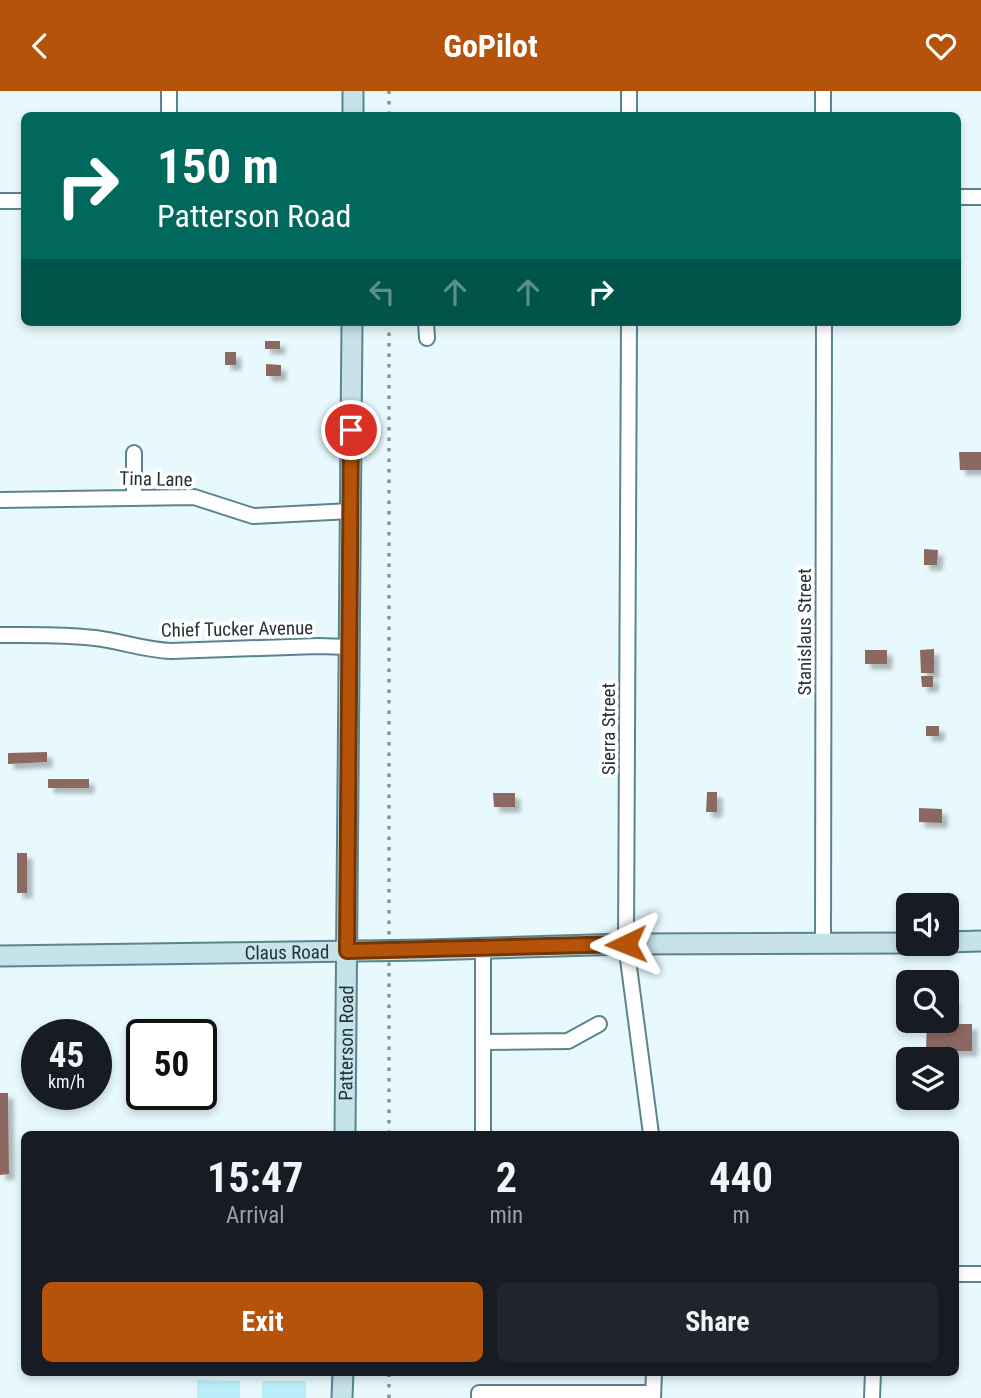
<!DOCTYPE html>
<html lang="en">
<head>
<meta charset="utf-8">
<style>
	:root { --surface:#171b24; --page:#20242c; --text:#f1f3f6; --muted:#9ea1a6; --accent:#b45309 }
	body { margin:0; font-family:"Roboto Condensed",sans-serif; background:var(--page); color:var(--text); height:100vh; display:flex; flex-direction:column; font-size:26px; white-space:nowrap }
	* { box-sizing:border-box; margin:0 }
	p { font-size:23px; color:var(--muted) }
	.icon { flex:none; width:38px; height:38px; fill:none; stroke:currentColor; stroke-width:2; stroke-linecap:round; stroke-linejoin:round }
	.map { position:relative; flex:1; overflow:hidden }
	.drawer { position:absolute; left:21px; top:1040px; width:938px; height:245px; display:flex; flex-direction:column; background:var(--surface); border-radius:10px; box-shadow:0 4px 10px #0003 }
	.drawer>* { flex:none }
	.guide { position:absolute; left:21px; top:21px; width:940px; height:214px; border-radius:10px; box-shadow:0 4px 10px #0003; background:#00695c; color:#fff; overflow:hidden }
	.fabs { position:absolute; left:896px; top:802px; display:grid; gap:14px }
	.fabs a { display:grid; place-items:center; width:63px; height:63px; border-radius:10px; background:var(--surface); box-shadow:0 4px 10px #0003; font-size:35px }
	.speed { position:absolute; left:21px; top:928px; display:flex; gap:14px; font-size:35px; font-weight:700; text-align:center }
	.speed>* { display:grid; place-content:center; width:91px; height:91px; border-radius:50%; background:var(--surface); box-shadow:0 4px 10px #0003; line-height:1 }
	.speed small { font-size:18px; font-weight:400 }
	.speed .limit { border:4px solid #111; border-radius:10px; background:#fff; color:#111 }
	.pin { position:absolute; display:grid; place-items:center; width:60px; height:60px; color:#fff; margin:-30px; border:4px solid #fff; border-radius:50%; box-shadow:0 2px 7px #0007 }
	.me { position:absolute; width:77px; margin:-38px; rotate:268deg; stroke-linejoin:round; filter:drop-shadow(0 0 5px #0008) }
	.turn { display:flex; align-items:center; gap:24px; height:147px; padding:0 21px; font-size:32px }
	.turn .icon { width:91px; height:91px; stroke-width:2.5 }
	.turn b { display:block; font-size:49px; line-height:60px }
	.lanes { display:flex; align-items:center; height:66px; padding:0 21px; background:#0003; justify-content:center; gap:35px; direction:ltr }
	.lanes .off { opacity:.35 }
	.eta { display:flex; justify-content:space-evenly; align-items:center; height:119px; text-align:center }
	.eta b { font-size:42px; font-weight:700; line-height:49px }
	.cta { display:flex; gap:14px; margin-top:auto; padding:14px 21px }
	.cta a { flex:1; height:80px; border-radius:10px; background:var(--accent); color:#fff; font-size:28px; font-weight:700; line-height:80px; text-align:center }
	.cta a+a { background:var(--page); color:var(--text) }
	header { display:flex; justify-content:space-between; align-items:center; height:91px; padding:0 21px; background:var(--accent); color:#fff; font-size:32px; font-weight:700 }
	.map>svg:first-child { display:block }
</style>
</head>
<body>
<header><svg class="icon" aria-label="back" viewBox="0 0 24 24"><path d="M15 5l-7 7 7 7"/></svg>GoPilot<svg class="icon" aria-label="heart" viewBox="0 0 24 24"><path d="M12 20l-8-8c-3-5 5-10 8-4 3-6 11-1 8 4z"/></svg></header>
<div class="map">
<svg width="981" height="1307" viewBox="0 0 981 1307">
	<defs>
		<filter id="shadow"><feDropShadow dx="5.5" dy="5.5" stdDeviation="2" flood-color="#0004"/></filter>
	</defs>
	<rect width="100%" height="100%" fill="#e8f9fd"/>
	<!-- green -->
	<path fill="#bbeefb" d="M 197,1289 L 240,1290 L 240,1307 L 197,1307 Z
		M 262,1290 L 306,1290 L 306,1307 L 262,1307 Z"/>
	<!-- building -->
	<path fill="#8c6961" filter="url(#shadow)" d="M 265,250 L 280,250 L 280,258 L 265,258 Z
		M 225,261 L 236,261 L 236,274 L 225,274 Z
		M 266,273 L 281,274 L 281,285 L 266,285 Z
		M 959,361 L 981,361 L 981,379 L 960,379 Z
		M 924,458 L 938,459 L 937,474 L 924,474 Z
		M 934,558 L 934,582 L 921,582 L 920,559 Z
		M 865,559 L 887,559 L 887,573 L 865,573 Z
		M 921,585 L 933,585 L 933,596 L 922,596 Z
		M 926,635 L 939,635 L 939,645 L 926,645 Z
		M 47,661 L 47,671 L 8,673 L 8,662 Z
		M 48,688 L 89,688 L 89,697 L 48,697 Z
		M 707,701 L 717,701 L 717,721 L 706,721 Z
		M 493,702 L 515,702 L 515,716 L 494,716 Z
		M 919,717 L 942,718 L 942,732 L 919,731 Z
		M 17,762 L 27,762 L 27,802 L 17,802 Z
		M 947,908 L 954,908 L 954,933 L 972,933 L 972,960 L 926,960 L 927,929 L 947,929 Z
		M 0,1002 L 8,1002 L 9,1083 L 0,1084 Z
		M 21,1089 L 24,1089 L 24,1120 L 22,1120 Z"/>
	<g fill="none" stroke-linecap="round" stroke-linejoin="round">
		<defs>
			<path id="street" d="M 823,0 L 823,24
				M 169,24 L 169,0
				M 629,24 L 629,0
				M 957,106 L 981,106
				M 0,110 L 24,110
				M 426,231 L 427,247
				M 629,231 L 626,853 L 651,1043
				M 134,362 L 134,406
				M 0,409 L 194,406 L 253,425 L 351,420
				M 0,544 C 31,544 63,543 95,547 C 121,550 144,559 171,560 L 318,555 L 350,556
				M 823,852 L 824,231
				M 483,858 L 483,1043
				M 483,951 L 568,950 L 599,933
				M 956,1183 L 981,1183
				M 479,1307 L 479,1302 L 653,1302
				M 653,1307 L 654,1281
				M 872,1307 L 873,1281"/>
			<g id="secondary">
				<path d="M 353,24 L 353,0"/>
				<path d="M 947,851 L 981,850"/>
				<path id="s1" d="M 0,865 L 426,859 L 626,853 L 908,852"/>
				<path id="s2" d="M 345,1043 L 352,231"/>
				<path d="M 342,1307 L 343,1281"/>
			</g>
		</defs>
		<!-- street casing -->
		<use href="#street" stroke="#5b848e" stroke-width="18"/>
		<!-- secondary casing -->
		<use href="#secondary" stroke="#5b848e" stroke-width="23"/>
		<!-- street -->
		<use href="#street" stroke="#fff" stroke-width="14"/>
		<!-- secondary -->
		<use href="#secondary" stroke="#c5e3e9" stroke-width="19"/>
		<!-- rail -->
		<path stroke="#85969a" stroke-width="3.5" stroke-dasharray="3.5 7" stroke-linecap="butt" d="M 389,24 L 389,0
			M 389,1043 L 389,231
			M 389,1307 L 389,1281"/>
	</g>
	<g fill="none" stroke-linecap="round" stroke-linejoin="round">
		<defs>
			<path id="route" d="M 351,339 L 347,860 L 626,853"/>
		</defs>
		<!-- route casing -->
		<use href="#route" stroke="#753606" stroke-width="18"/>
		<!-- route -->
		<use href="#route" stroke="#b45309" stroke-width="12"/>
	</g>
	<g text-anchor="middle" dominant-baseline="central" stroke-width="7" stroke-linejoin="round" paint-order="stroke">
		<!-- street labels -->
		<g font-size="19" fill="#223337" stroke="#fff">
			<text transform="translate(156 388) rotate(1)">Tina Lane</text>
			<text transform="translate(237 538) rotate(-1)">Chief Tucker Avenue</text>
			<text transform="translate(804 541) rotate(-90)">Stanislaus Street</text>
			<text transform="translate(608 638) rotate(-90)">Sierra Street</text>
			<text stroke="none"><textPath href="#s1" startOffset="287">Claus Road</textPath></text>
			<text stroke="none"><textPath href="#s2" startOffset="91">Patterson Road</textPath></text>
		</g>
	</g>
</svg>
<div class="fabs">
<a><svg class="icon" aria-label="sound" viewBox="0 0 24 24"><path d="M4 9h4l5-4v14l-5-4H4zM17 9q2 3 0 6"/></svg></a>
<a><svg class="icon" aria-label="search" viewBox="0 0 24 24"><circle cx="10" cy="10" r="6"/><path d="M15 15l6 6"/></svg></a>
<a><svg class="icon" aria-label="layers" viewBox="0 0 24 24"><path d="M12 4l9 5-9 5-9-5zM3 14l9 5 9-5"/></svg></a>
</div>
<div class="speed"><div>45<small>km/h</small></div><div class="limit">50</div></div>
<div class="pin" style="left:351px;top:339px;background:#d93025"><svg class="icon" aria-label="arrive" viewBox="0 0 24 24"><path d="M6 21V4h12l-3 4 3 4H6"/></svg></div>
<svg class="me" style="left:626px;top:853px" viewBox="-20 -20 40 40"><path d="M0-17L14 15 0 8-14 15z" fill="#b45309" stroke="#fff" stroke-width="4"/></svg>
<div class="guide">
<div class="turn"><svg class="icon" aria-label="right" viewBox="0 0 24 24"><path d="M7 20v-9h11M14 6l5 5-5 5"/></svg><div><b>150 m</b>Patterson Road</div></div>
<div class="lanes"><svg class="icon off" aria-label="left" viewBox="0 0 24 24"><path d="M17 20v-9H6M10 6l-5 5 5 5"/></svg><svg class="icon off" aria-label="ahead" viewBox="0 0 24 24"><path d="M12 20V5M6 11l6-6 6 6"/></svg><svg class="icon off" aria-label="ahead" viewBox="0 0 24 24"><path d="M12 20V5M6 11l6-6 6 6"/></svg><svg class="icon" aria-label="right" viewBox="0 0 24 24"><path d="M7 20v-9h11M14 6l5 5-5 5"/></svg></div>
</div>
<section class="drawer">
<div class="eta">
<div><b>15:47</b><p>Arrival</p></div>
<div><b>2</b><p>min</p></div>
<div><b>440</b><p>m</p></div>
</div>
<div class="cta"><a>Exit</a><a>Share</a></div>
</section>
</div>
</body>
</html>
